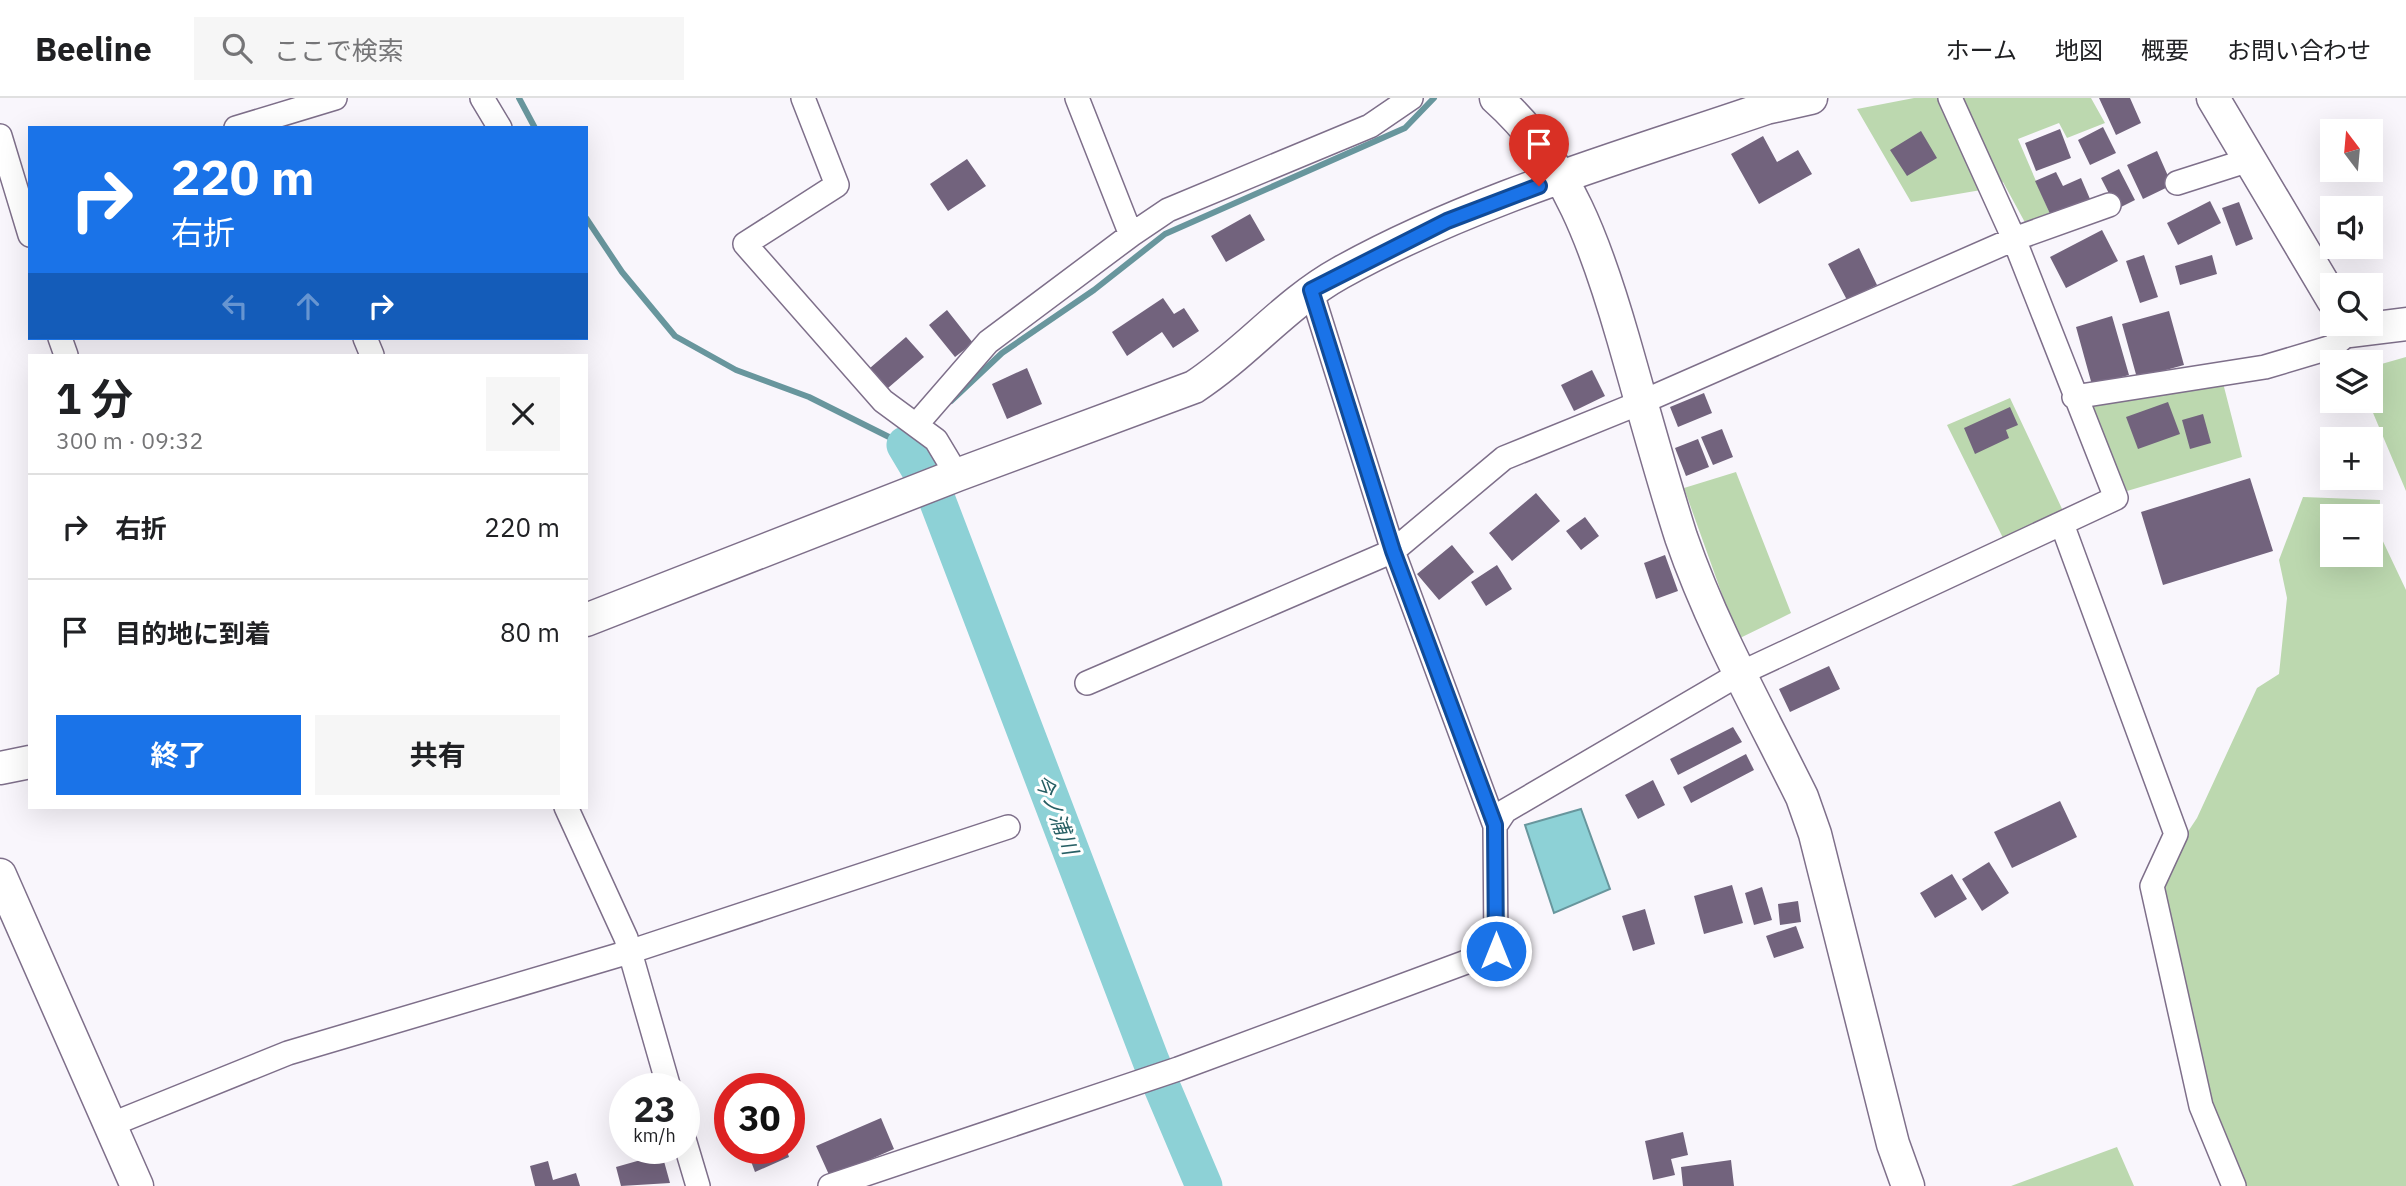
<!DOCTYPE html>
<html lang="ja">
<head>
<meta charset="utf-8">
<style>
	:root { --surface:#fff; --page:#f6f6f6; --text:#202124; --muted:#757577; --line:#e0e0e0; --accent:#1a73e8 }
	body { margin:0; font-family:"IBM Plex Sans","Noto Sans JP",sans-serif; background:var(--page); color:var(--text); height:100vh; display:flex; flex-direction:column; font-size:26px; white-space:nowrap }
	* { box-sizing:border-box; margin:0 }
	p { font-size:23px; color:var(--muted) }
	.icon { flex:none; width:38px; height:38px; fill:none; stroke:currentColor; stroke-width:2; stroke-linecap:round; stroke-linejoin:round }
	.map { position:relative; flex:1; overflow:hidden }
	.panel { position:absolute; left:28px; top:256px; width:560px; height:455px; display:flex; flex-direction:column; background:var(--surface); border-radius:0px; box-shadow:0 7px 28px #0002 }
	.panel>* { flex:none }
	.hud { position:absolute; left:28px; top:28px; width:560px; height:214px; border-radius:0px; box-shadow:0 7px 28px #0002; background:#1a73e8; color:#fff; overflow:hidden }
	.needle { width:46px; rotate:344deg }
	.controls { position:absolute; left:2320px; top:21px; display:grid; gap:14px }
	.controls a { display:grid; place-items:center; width:63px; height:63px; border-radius:0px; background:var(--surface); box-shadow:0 7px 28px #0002; font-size:35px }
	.speed { position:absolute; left:609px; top:975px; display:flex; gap:14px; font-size:35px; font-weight:700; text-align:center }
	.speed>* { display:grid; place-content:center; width:91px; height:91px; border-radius:50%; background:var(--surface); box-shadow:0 7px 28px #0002; line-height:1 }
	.speed small { font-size:18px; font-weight:400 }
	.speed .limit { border:10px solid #d22; background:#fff; color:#111 }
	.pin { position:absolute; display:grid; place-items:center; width:60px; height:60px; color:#fff; margin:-72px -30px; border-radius:50% 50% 50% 0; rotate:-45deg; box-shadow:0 0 7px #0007 }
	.pin .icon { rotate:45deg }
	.me { position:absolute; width:77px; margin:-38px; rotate:0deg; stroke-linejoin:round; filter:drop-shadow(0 0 5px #0008) }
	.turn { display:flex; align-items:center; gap:24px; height:147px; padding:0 28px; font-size:32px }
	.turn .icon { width:91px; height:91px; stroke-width:2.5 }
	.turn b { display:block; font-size:49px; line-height:60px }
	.lanes { display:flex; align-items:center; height:66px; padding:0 28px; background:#0003; justify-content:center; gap:35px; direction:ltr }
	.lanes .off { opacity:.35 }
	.round { display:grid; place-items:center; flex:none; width:74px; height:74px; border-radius:0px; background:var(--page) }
	.summary { display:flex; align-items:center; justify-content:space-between; height:119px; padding:0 28px }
	h1 { font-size:42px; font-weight:700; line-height:52px }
	.action { display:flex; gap:14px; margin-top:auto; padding:14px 28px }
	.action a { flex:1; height:80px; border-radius:0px; background:var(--accent); color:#fff; font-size:28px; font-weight:700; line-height:80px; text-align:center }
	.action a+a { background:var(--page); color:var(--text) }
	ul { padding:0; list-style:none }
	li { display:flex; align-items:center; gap:21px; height:105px; padding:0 28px; border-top:2px solid var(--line) }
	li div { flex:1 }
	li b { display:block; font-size:26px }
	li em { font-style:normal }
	header { display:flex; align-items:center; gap:42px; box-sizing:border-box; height:98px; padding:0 35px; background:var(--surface); border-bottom:2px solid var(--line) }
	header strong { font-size:33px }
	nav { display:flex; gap:38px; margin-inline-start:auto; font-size:24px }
	.search { width:490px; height:63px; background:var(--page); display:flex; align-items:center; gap:18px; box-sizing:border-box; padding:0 24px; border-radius:0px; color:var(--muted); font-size:26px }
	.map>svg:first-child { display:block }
</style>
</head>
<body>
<header>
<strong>Beeline</strong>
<div class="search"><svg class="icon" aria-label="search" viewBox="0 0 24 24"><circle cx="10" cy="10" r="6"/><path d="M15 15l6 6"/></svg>ここで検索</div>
<nav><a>ホーム</a><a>地図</a><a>概要</a><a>お問い合わせ</a></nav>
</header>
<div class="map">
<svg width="2406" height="1088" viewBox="0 0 2406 1088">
	<rect width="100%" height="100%" fill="#f9f6fc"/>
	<!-- green -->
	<path fill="#bcd8af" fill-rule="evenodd" d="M 1914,0 L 2091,0 L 2105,25 L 2067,40 L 2059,25 L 2018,41 L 2051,118 L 2028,130 L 2003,84 L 1987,91 L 1911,104 L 1857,11 Z
		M 2406,259 L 2406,393 L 2368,303 L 2371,303 L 2371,269 Z
		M 2223,285 L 2242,359 L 2127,393 L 2090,308 Z
		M 2010,300 L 2064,415 L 2004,442 L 1947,327 Z
		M 1736,374 L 1791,515 L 1738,541 L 1684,390 Z
		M 2303,399 L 2380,402 L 2379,435 L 2406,492 L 2406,1088 L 2234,1088 L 2152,788 L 2197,720 L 2257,590 L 2279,576 L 2287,500 L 2279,462 ZM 2333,418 L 2371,418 L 2371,457 L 2333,457 Z
		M 2117,1049 L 2134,1088 L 2011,1088 Z"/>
	<!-- water -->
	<path fill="#8dd1d6" stroke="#68969d" stroke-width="2" d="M 1581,711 L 1610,791 L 1554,815 L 1525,727 Z"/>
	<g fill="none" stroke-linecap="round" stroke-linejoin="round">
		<!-- stream -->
		<path stroke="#68969d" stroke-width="6" d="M 519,0 L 535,30
			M 586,120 L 622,174 L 675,238 L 736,272 L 809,299 L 905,347 L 918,335
			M 951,303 L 1002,255 L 1094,192 L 1165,136 L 1405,30 L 1434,0"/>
		<!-- river -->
		<path stroke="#8dd1d6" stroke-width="37" d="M 905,347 L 936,399 L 1151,963 L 1204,1088"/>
	</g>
	<!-- building -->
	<path fill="#72637d" d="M 2099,0 L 2130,0 L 2141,25 L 2116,37 Z
		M 2103,29 L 2116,55 L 2090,67 L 2078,42 Z
		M 2060,31 L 2071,60 L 2036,73 L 2025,45 Z
		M 1921,33 L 1937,60 L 1907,78 L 1890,52 Z
		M 1763,38 L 1777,64 L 1798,52 L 1812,76 L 1759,106 L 1731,56 Z
		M 2157,53 L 2172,87 L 2143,101 L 2127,67 Z
		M 967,61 L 986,88 L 948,113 L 930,86 Z
		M 2119,71 L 2135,102 L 2117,111 L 2101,80 Z
		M 2056,74 L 2063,88 L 2081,80 L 2090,101 L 2051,118 L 2035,83 Z
		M 2210,103 L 2221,125 L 2178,147 L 2167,125 Z
		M 2239,104 L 2253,141 L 2236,148 L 2222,110 Z
		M 1250,116 L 1265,142 L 1226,164 L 1211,138 Z
		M 2102,132 L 2118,163 L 2066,190 L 2050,159 Z
		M 1859,150 L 1877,187 L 1847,202 L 1828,166 Z
		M 2144,157 L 2158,199 L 2140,205 L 2126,163 Z
		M 2212,157 L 2217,176 L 2180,187 L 2175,168 Z
		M 1163,200 L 1174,216 L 1184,210 L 1199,233 L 1173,250 L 1162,234 L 1127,258 L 1112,234 Z
		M 947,212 L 973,245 L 955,259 L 929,227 Z
		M 2169,213 L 2184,267 L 2137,280 L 2122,226 Z
		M 2112,218 L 2129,277 L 2092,287 L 2076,229 Z
		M 906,239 L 924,259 L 888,290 L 870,270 Z
		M 1027,270 L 1042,306 L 1007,321 L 992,286 Z
		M 1592,272 L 1605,298 L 1574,313 L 1561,287 Z
		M 1704,295 L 1712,315 L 1678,329 L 1670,309 Z
		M 2168,304 L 2180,336 L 2138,351 L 2126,319 Z
		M 2010,309 L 2018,327 L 2006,332 L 2009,340 L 1975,356 L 1964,330 Z
		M 2203,316 L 2211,345 L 2190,351 L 2182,322 Z
		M 1722,331 L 1733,359 L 1713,367 L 1701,339 Z
		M 1698,341 L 1709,369 L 1686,378 L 1675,350 Z
		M 2250,380 L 2273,453 L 2163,487 L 2141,414 Z
		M 1536,395 L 1560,423 L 1512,463 L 1489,435 Z
		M 1585,419 L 1599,438 L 1581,452 L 1566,433 Z
		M 1452,447 L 1474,474 L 1439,502 L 1417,476 Z
		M 1665,457 L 1678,493 L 1656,501 L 1644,465 Z
		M 1497,467 L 1512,491 L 1486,508 L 1471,484 Z
		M 1829,568 L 1840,591 L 1790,614 L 1779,591 Z
		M 1733,629 L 1742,644 L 1678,677 L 1670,661 Z
		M 1746,656 L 1754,672 L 1691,705 L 1683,689 Z
		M 1653,682 L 1665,707 L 1638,721 L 1625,697 Z
		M 2060,703 L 2077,739 L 2012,770 L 1994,734 Z
		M 1989,764 L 2009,795 L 1982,813 L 1962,781 Z
		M 1952,776 L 1967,801 L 1935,820 L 1920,795 Z
		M 1732,787 L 1743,825 L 1704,836 L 1694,798 Z
		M 1762,789 L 1772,822 L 1754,827 L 1745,795 Z
		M 1798,803 L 1801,824 L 1780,827 L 1778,806 Z
		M 1645,811 L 1655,846 L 1633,853 L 1622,818 Z
		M 1796,828 L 1804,850 L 1774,860 L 1766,838 Z
		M 881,1020 L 894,1051 L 830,1079 L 816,1048 Z
		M 1683,1034 L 1688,1057 L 1671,1061 L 1675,1077 L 1653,1082 L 1645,1043 Z
		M 746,1050 L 786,1050 L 789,1059 L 755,1074 Z
		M 662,1056 L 670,1085 L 621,1088 L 616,1069 Z
		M 1731,1062 L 1734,1088 L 1683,1088 L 1681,1069 Z
		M 548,1063 L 553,1082 L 576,1075 L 580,1088 L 535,1088 L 530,1068 Z"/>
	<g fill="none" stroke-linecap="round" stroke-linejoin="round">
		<defs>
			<path id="street" d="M 482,0 L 500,30
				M 803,0 L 837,87 L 745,146 L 883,303 L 936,342 L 957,377
				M 1077,0 L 1131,137
				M 236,30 L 335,0
				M 0,38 L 30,137
				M 2177,85 L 2249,62
				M 1311,192 L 1393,453 L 1495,728
				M 60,240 L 66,257
				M 365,240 L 372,257
				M 2074,299 L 2265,269 L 2332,249 L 2351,233
				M 916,327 L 988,244 L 1131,137 L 1168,112 L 1370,28 L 1411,0
				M 2062,426 L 2176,736 L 2152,788 L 2201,1008 L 2234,1088
				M 1087,585 L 1393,453 L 1504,360 L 1642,304 L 2014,141 L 2109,107
				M 566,709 L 626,840 L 669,990
				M 110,1027 L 288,955 L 629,854 L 1008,729
				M 684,1041 L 698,1088
				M 830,1088 L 1178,971 L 1496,853 L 1495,728 L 1505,713 L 1741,575 L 2116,400 L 2014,141 L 1950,0"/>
			<path id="secondary" d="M 1496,0 C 1568,64 1597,150 1623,240 C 1642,306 1660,373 1681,439 C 1712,529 1760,614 1802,699 L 1815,736 L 1893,1046 L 1908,1088
				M 2213,0 L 2333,202
				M 2347,226 L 2351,233 L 2406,226
				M 586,522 L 957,377 L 1194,289 C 1246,255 1286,205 1340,175 C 1473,101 1623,59 1766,10 L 1811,0
				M 0,670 L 30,664
				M 0,777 L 137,1088"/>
		</defs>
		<!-- street casing -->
		<use href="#street" stroke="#7e6f8a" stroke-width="26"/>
		<!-- secondary casing -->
		<use href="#secondary" stroke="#7e6f8a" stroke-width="35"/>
		<!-- street -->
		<use href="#street" stroke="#fff" stroke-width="23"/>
		<!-- secondary -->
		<use href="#secondary" stroke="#fff" stroke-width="32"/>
	</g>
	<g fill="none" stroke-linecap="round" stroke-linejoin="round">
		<defs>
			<path id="route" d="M 1496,853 L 1495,727 L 1393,453 L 1311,192 L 1447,123 L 1539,88"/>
		</defs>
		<!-- route casing -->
		<use href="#route" stroke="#114b97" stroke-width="18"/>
		<!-- route -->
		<use href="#route" stroke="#1a73e8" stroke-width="12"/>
	</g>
	<g text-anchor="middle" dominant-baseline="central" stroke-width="6" stroke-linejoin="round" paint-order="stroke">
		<!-- water labels -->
		<g font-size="21" font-style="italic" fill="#275f64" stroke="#fff">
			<text transform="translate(1057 716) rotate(69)">今ノ浦川</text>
		</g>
	</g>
</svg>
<div class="controls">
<a><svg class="needle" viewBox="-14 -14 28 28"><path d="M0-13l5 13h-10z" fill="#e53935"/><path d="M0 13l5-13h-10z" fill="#757577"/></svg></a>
<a><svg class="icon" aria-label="sound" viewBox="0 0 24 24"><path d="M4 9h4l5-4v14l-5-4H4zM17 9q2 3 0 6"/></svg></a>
<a><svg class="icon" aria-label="search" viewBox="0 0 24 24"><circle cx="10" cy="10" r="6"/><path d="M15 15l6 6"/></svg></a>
<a><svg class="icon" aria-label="layers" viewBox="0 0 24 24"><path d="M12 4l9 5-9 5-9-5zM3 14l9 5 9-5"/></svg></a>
<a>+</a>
<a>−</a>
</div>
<div class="speed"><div>23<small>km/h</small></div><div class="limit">30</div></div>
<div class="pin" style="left:1539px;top:88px;background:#d93025"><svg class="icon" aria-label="arrive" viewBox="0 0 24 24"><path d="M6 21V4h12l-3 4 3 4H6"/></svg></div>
<svg class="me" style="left:1496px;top:853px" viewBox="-20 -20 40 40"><circle r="17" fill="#1a73e8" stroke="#fff" stroke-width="3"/><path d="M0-11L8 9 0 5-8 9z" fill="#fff"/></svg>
<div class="hud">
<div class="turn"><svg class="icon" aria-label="right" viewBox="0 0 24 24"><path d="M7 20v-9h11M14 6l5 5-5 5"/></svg><div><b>220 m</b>右折</div></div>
<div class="lanes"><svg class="icon off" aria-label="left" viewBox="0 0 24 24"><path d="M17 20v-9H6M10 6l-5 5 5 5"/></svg><svg class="icon off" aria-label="ahead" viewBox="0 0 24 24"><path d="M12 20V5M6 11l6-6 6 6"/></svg><svg class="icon" aria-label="right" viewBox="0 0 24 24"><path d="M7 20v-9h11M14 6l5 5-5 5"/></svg></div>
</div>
<section class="panel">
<div class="summary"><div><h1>1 分</h1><p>300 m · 09:32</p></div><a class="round"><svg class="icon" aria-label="close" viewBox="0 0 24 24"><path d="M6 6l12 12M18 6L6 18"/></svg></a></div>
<ul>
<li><svg class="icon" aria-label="right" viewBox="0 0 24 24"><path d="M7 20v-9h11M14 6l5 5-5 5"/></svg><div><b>右折</b></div><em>220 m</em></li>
<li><svg class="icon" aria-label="arrive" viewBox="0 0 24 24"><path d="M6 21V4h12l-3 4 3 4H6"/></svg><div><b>目的地に到着</b></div><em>80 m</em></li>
</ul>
<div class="action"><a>終了</a><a>共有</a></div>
</section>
</div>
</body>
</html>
